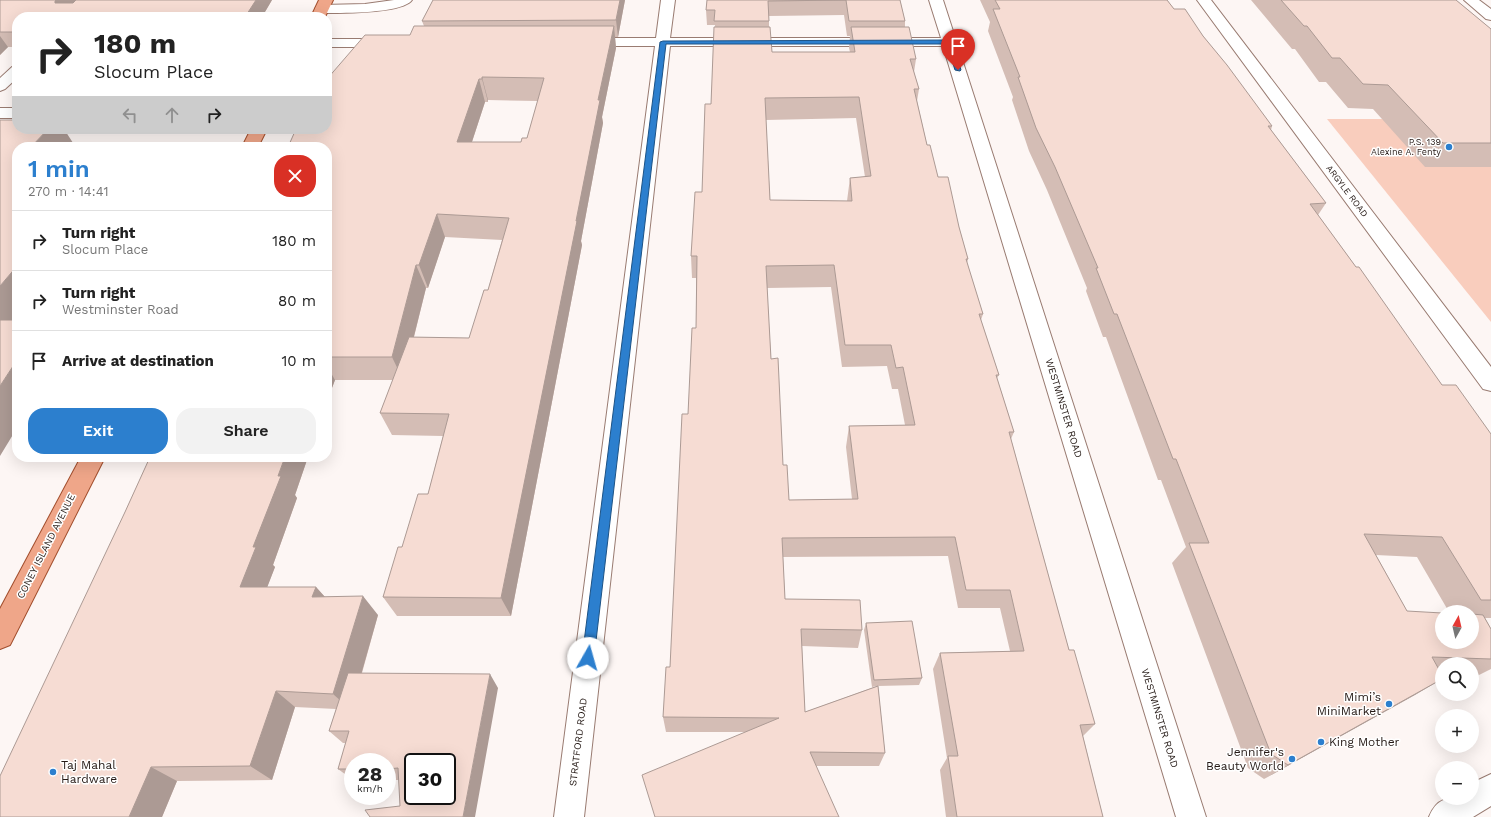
<!DOCTYPE html>
<html lang="en">
<head>
<meta charset="utf-8">
<style>
	:root { --surface:#fff; --page:#f2f2f2; --text:#222; --muted:#767676; --line:#e0e0e0; --accent:#2c7fce }
	body { margin:0; font-family:"Work Sans",sans-serif; background:var(--page); color:var(--text); height:100vh; display:flex; flex-direction:column; font-size:15px; white-space:nowrap }
	* { box-sizing:border-box; margin:0 }
	p { font-size:13px; color:var(--muted) }
	.icon { flex:none; width:22px; height:22px; fill:none; stroke:currentColor; stroke-width:2; stroke-linecap:round; stroke-linejoin:round }
	.map { position:relative; flex:1; overflow:hidden }
	.details { position:absolute; left:12px; top:142px; width:320px; height:320px; display:flex; flex-direction:column; background:var(--surface); border-radius:16px; box-shadow:0 4px 16px #0002 }
	.details>* { flex:none }
	.guide { position:absolute; left:12px; top:12px; width:320px; height:122px; border-radius:16px; box-shadow:0 4px 16px #0002; background:#fff; color:var(--text); overflow:hidden }
	.needle { width:26px; rotate:8deg }
	.buttons { position:absolute; left:1435px; top:605px; display:grid; gap:8px }
	.buttons a { display:grid; place-items:center; width:44px; height:44px; border-radius:50%; background:var(--surface); box-shadow:0 4px 16px #0002; font-size:20px }
	.speed { position:absolute; left:344px; top:753px; display:flex; gap:8px; font-size:20px; font-weight:700; text-align:center }
	.speed>* { display:grid; place-content:center; width:52px; height:52px; border-radius:50%; background:var(--surface); box-shadow:0 4px 16px #0002; line-height:1 }
	.speed small { font-size:10px; font-weight:400 }
	.speed .limit { border:2px solid #111; border-radius:6px; background:#fff; color:#111 }
	.pin { position:absolute; display:grid; place-items:center; width:34px; height:34px; color:#fff; margin:-41px -17px; border-radius:50% 50% 50% 0; rotate:-45deg; box-shadow:0 0 4px #0007 }
	.pin .icon { rotate:45deg }
	.me { position:absolute; width:44px; margin:-22px; rotate:7deg; stroke-linejoin:round; filter:drop-shadow(0 0 3px #0008) }
	.turn { display:flex; align-items:center; gap:14px; height:84px; padding:0 16px; font-size:18px }
	.turn .icon { width:52px; height:52px; stroke-width:2.5 }
	.turn b { display:block; font-size:28px; line-height:34px }
	.lanes { display:flex; align-items:center; height:38px; padding:0 16px; background:#0003; justify-content:center; gap:20px; direction:ltr }
	.lanes .off { opacity:.35 }
	.round { display:grid; place-items:center; flex:none; width:42px; height:42px; border-radius:16px; background:var(--page) }
	.headline { display:flex; align-items:center; justify-content:space-between; height:68px; padding:0 16px }
	h1 { font-size:24px; font-weight:600; line-height:30px; color:var(--accent) }
	.action { display:flex; gap:8px; margin-top:auto; padding:8px 16px }
	.action a { flex:1; height:46px; border-radius:16px; background:var(--accent); color:#fff; font-size:16px; font-weight:600; line-height:46px; text-align:center }
	.action a+a { background:var(--page); color:var(--text) }
	ul { padding:0; list-style:none }
	li { display:flex; align-items:center; gap:12px; height:60px; padding:0 16px; border-top:1px solid var(--line) }
	li div { flex:1 }
	li b { display:block; font-size:15px }
	li em { font-style:normal }
	.map>svg:first-child { display:block }
</style>
</head>
<body>
<div class="map">
<svg width="1491" height="817" viewBox="0 0 1491 817">
	<rect width="100%" height="100%" fill="#fdf6f4"/>
	<!-- green -->
	<path fill="#f9cdbd" d="M 1327,119 L 1382,119 L 1491,167 L 1491,322 Z"/>
	<g fill="none" stroke-linecap="round" stroke-linejoin="round">
		<defs>
			<path id="minor" d="M 394,0 L 412,0 C 402,14 340,13 322,13 L 317,12 L 315,9 L 317,6 L 322,5 L 365,4 Z
				M 661,0 L 675,0 L 670,38 L 941,38 L 929,0 L 943,0 L 1206,817 L 1176,817 L 943,46 L 670,46 L 584,817 L 554,817 L 655,46 L 586,46 L 581,45 L 579,42 L 581,39 L 586,38 L 656,38 Z
				M 1197,0 L 1211,0 L 1491,367 L 1491,391 L 1483,389 Z
				M 1464,0 L 1479,0 L 1491,9 L 1491,20 L 1486,19 Z
				M 327,39 L 388,39 L 393,40 L 395,43 L 393,46 L 388,47 L 327,47 Z
				M 17,66 L 17,78 L 5,89 L 0,91 L 0,78 L 12,67 Z
				M 0,108 L 17,108 L 17,118 L 0,118 Z
				M 1491,774 L 1491,806 L 1473,817 L 1429,817 C 1438,795 1451,798 1472,798 L 1472,783 Z"/>
			<path id="major" d="M 319,0 L 333,0 L 325,17 L 311,17 Z
				M 251,129 L 267,129 L 258,147 L 242,147 Z
				M 81,457 L 105,457 L 10,645 L 0,649 L 0,609 Z"/>
		</defs>
		<!-- minor casing -->
		<use href="#minor" stroke="#997b71" stroke-width="2"/>
		<!-- major casing -->
		<use href="#major" stroke="#a24e2d" stroke-width="2"/>
		<!-- minor -->
		<use href="#minor" fill="#fff" fill-rule="evenodd"/>
		<!-- major -->
		<use href="#major" fill="#efa689" fill-rule="evenodd"/>
	</g>
	<!-- wall -->
	<path fill="#d4bdb5" fill-rule="evenodd" d="M 0,0 L 272,0 L 262,17 L 17,17 L 17,47 L 8,47 L 0,55 Z
		M 433,0 L 625,0 L 618,37 L 615,37 L 616,48 L 602,117 L 603,123 L 581,241 L 582,245 L 511,616 L 397,616 L 383,597 L 402,547 L 428,494 L 443,436 L 392,435 L 380,413 L 393,380 L 335,380 L 327,401 L 327,147 L 410,35 L 424,26 L 422,21 ZM 488,100 L 538,101 L 527,138 L 521,142 L 472,142 L 485,102 L 488,102 ZM 445,237 L 502,240 L 488,290 L 469,338 L 414,337 L 426,288 L 428,288 Z
		M 707,0 L 900,0 L 905,21 L 905,27 L 916,59 L 914,72 L 919,89 L 917,101 L 927,145 L 938,177 L 959,227 L 968,259 L 967,263 L 983,314 L 981,320 L 999,375 L 997,378 L 1014,432 L 1011,439 L 1069,650 L 1095,724 L 1083,736 L 1103,817 L 946,817 L 940,770 L 947,758 L 933,669 L 940,653 L 1010,651 L 1000,608 L 958,608 L 948,556 L 783,557 L 785,599 L 862,630 L 858,648 L 802,646 L 805,712 L 877,686 L 872,687 L 864,630 L 866,623 L 922,678 L 919,685 L 878,686 L 885,753 L 879,766 L 816,766 L 744,732 L 666,732 L 663,717 L 670,667 L 688,414 L 696,328 L 696,278 L 692,278 L 691,256 L 702,192 L 711,104 L 715,25 L 707,25 L 706,10 ZM 844,15 L 847,36 L 850,36 L 849,48 L 850,52 L 772,52 L 769,27 L 769,16 ZM 856,118 L 865,177 L 850,178 L 847,201 L 770,200 L 766,120 ZM 831,287 L 842,367 L 887,366 L 892,389 L 898,389 L 905,425 L 849,426 L 846,447 L 852,499 L 789,500 L 783,465 L 771,359 L 767,288 Z
		M 980,0 L 1167,0 L 1174,9 L 1203,36 L 1272,126 L 1271,130 L 1326,203 L 1318,215 L 1442,385 L 1491,434 L 1491,618 L 1485,618 L 1491,629 L 1491,669 L 1477,676 L 1472,676 L 1472,664 L 1442,664 L 1442,679 L 1264,779 L 1248,768 L 1172,563 L 1186,547 L 1161,480 L 1158,480 L 1106,337 L 1103,337 L 1086,291 L 1087,288 L 1047,190 L 1029,151 L 1012,100 L 1013,97 L 988,31 L 990,22 ZM 1376,555 L 1417,557 L 1449,612 L 1472,612 L 1472,642 L 1407,611 Z
		M 1251,0 L 1456,0 L 1491,29 L 1491,167 L 1425,167 L 1373,109 L 1348,108 L 1326,82 L 1319,82 L 1295,49 L 1292,49 Z
		M 150,457 L 308,457 L 295,495 L 297,498 L 273,565 L 275,567 L 267,587 L 316,587 L 325,597 L 378,615 L 362,673 L 498,688 L 400,806 L 399,780 L 387,780 L 387,762 L 353,762 L 353,780 L 338,769 L 346,743 L 343,743 L 329,731 L 336,709 L 295,707 L 272,780 L 177,781 L 162,817 L 0,817 L 125,512 Z"/>
	<!-- shaded-wall -->
	<path fill="#ac9a94" d="M 56,0 L 81,0 L 65,16 L 55,3 L 55,1 Z
		M 256,0 L 272,0 L 262,17 L 245,17 Z
		M 620,0 L 625,0 L 618,37 L 616,20 Z
		M 614,26 L 616,48 L 602,117 L 603,123 L 581,241 L 582,245 L 511,616 L 501,598 L 576,221 L 598,100 Z
		M 0,36 L 8,47 L 0,55 Z
		M 482,77 L 488,100 L 488,102 L 482,79 Z
		M 479,79 L 485,102 L 464,166 L 457,142 Z
		M 48,129 L 64,129 L 75,146 L 74,147 L 31,147 Z
		M 437,214 L 445,237 L 428,288 L 419,265 Z
		M 416,265 L 426,288 L 403,380 L 392,357 Z
		M 17,266 L 17,322 L 0,344 L 0,286 Z
		M 17,360 L 17,428 L 0,456 L 0,386 Z
		M 327,366 L 335,380 L 327,401 Z
		M 285,457 L 308,457 L 295,495 L 297,498 L 273,565 L 275,567 L 260,606 L 240,587 L 253,547 Z
		M 316,587 L 333,606 L 312,597 Z
		M 363,596 L 378,615 L 351,710 L 333,694 Z
		M 490,674 L 498,688 L 475,817 L 463,817 Z
		M 1442,679 L 1415,695 L 1264,779 L 1288,765 Z
		M 276,691 L 295,707 L 272,780 L 250,766 Z
		M 151,767 L 177,781 L 162,817 L 129,817 Z"/>
	<!-- building -->
	<path fill="#f6dcd3" stroke="#ac9a94" fill-rule="evenodd" d="M 0,0 L 56,0 L 55,1 L 55,3 L 73,3 L 76,0 L 256,0 L 245,17 L 17,17 L 17,32 L 0,32 Z
		M 433,0 L 620,0 L 616,20 L 422,21 Z
		M 707,0 L 900,0 L 905,21 L 849,21 L 846,0 L 768,1 L 769,21 L 714,21 L 715,10 L 706,10 Z
		M 995,0 L 1167,0 L 1174,9 L 1185,9 L 1203,36 L 1227,65 L 1272,126 L 1268,126 L 1326,203 L 1310,204 L 1356,267 L 1359,267 L 1442,385 L 1456,385 L 1491,434 L 1491,600 L 1481,600 L 1442,537 L 1364,534 L 1407,611 L 1442,613 L 1442,642 L 1472,642 L 1472,614 L 1483,615 L 1491,629 L 1491,659 L 1432,657 L 1442,675 L 1442,679 L 1288,765 L 1271,754 L 1189,543 L 1209,543 L 1176,459 L 1173,459 L 1117,314 L 1114,314 L 1096,268 L 1098,268 L 1055,167 L 1036,128 L 1018,77 L 1020,77 L 993,9 L 1000,9 Z
		M 1281,0 L 1456,0 L 1491,29 L 1491,143 L 1443,143 L 1388,85 L 1363,84 L 1340,58 L 1332,58 L 1307,26 L 1304,26 Z
		M 414,26 L 614,26 L 598,100 L 600,100 L 576,221 L 577,221 L 501,598 L 383,597 L 398,547 L 402,547 L 418,494 L 428,494 L 449,414 L 380,413 L 409,337 L 469,338 L 484,290 L 488,290 L 509,218 L 437,214 L 419,265 L 416,265 L 392,357 L 327,357 L 327,147 L 288,147 L 296,129 L 327,129 L 327,79 L 365,35 L 410,35 ZM 482,77 L 544,78 L 527,138 L 522,138 L 521,142 L 457,142 L 479,79 L 482,79 Z
		M 714,27 L 770,27 L 772,52 L 855,52 L 851,27 L 909,27 L 916,59 L 910,59 L 919,89 L 914,89 L 927,145 L 930,145 L 938,177 L 948,177 L 959,227 L 968,259 L 966,259 L 983,314 L 979,314 L 999,375 L 996,375 L 1014,432 L 1009,432 L 1069,650 L 1074,650 L 1095,724 L 1080,725 L 1103,817 L 957,817 L 948,756 L 958,756 L 940,653 L 1024,651 L 1010,590 L 966,590 L 955,537 L 782,538 L 785,599 L 860,600 L 862,630 L 801,629 L 805,712 L 878,686 L 885,753 L 810,752 L 839,817 L 655,817 L 642,775 L 779,718 L 663,717 L 666,667 L 670,667 L 682,414 L 688,414 L 692,328 L 696,328 L 697,256 L 691,256 L 695,192 L 702,192 L 705,104 L 711,104 ZM 859,97 L 871,176 L 850,178 L 852,201 L 770,200 L 765,98 ZM 834,265 L 845,345 L 891,345 L 896,368 L 903,367 L 915,425 L 849,426 L 858,499 L 789,500 L 787,465 L 783,465 L 778,358 L 771,359 L 766,266 Z
		M 0,120 L 17,120 L 17,129 L 48,129 L 31,147 L 17,147 L 17,162 L 15,164 L 17,164 L 17,266 L 0,286 Z
		M 0,320 L 17,320 L 17,344 L 16,346 L 17,346 L 17,360 L 0,386 Z
		M 150,457 L 285,457 L 278,476 L 281,476 L 253,547 L 256,547 L 240,587 L 316,587 L 312,597 L 363,596 L 333,694 L 276,691 L 250,766 L 151,767 L 129,817 L 0,817 L 0,776 L 125,512 Z
		M 912,621 L 922,678 L 874,680 L 866,623 Z
		M 348,673 L 490,674 L 463,817 L 370,817 L 365,810 L 400,806 L 398,768 L 387,769 L 387,762 L 353,762 L 353,769 L 338,769 L 349,731 L 329,731 ZM 413,762 L 447,762 L 447,796 L 413,796 Z"/>
	<!-- route -->
	<path fill="#2c7fce" stroke="#1d5386" d="M 949,40 L 952,42 L 961,70 L 960,71 L 955,70 L 947,44 L 666,44 L 594,658 L 592,662 L 588,664 L 584,662 L 582,658 L 660,42 L 663,41 Z"/>
	<!-- markers -->
	<g fill="#2c7fce" stroke="#fff" stroke-width="1.5">
		<circle cx="1449" cy="147" r="4"/>
		<circle cx="1389" cy="704" r="4"/>
		<circle cx="1321" cy="742" r="4"/>
		<circle cx="1292" cy="759" r="4"/>
		<circle cx="53" cy="772" r="4"/>
	</g>
	<g text-anchor="middle" dominant-baseline="central" stroke-width="3" stroke-linejoin="round" paint-order="stroke">
		<!-- far-poi labels -->
		<g font-size="9" fill="#251a16" stroke="#fff" text-anchor="end">
			<text x="1441" y="142">P.S. 139<tspan x="1441" dy="10">Alexine A. Fenty</tspan></text>
		</g>
		<!-- far-street labels -->
		<g font-size="9" fill="#251a16" stroke="#fff">
			<text transform="translate(1347 191) rotate(53)">ARGYLE ROAD</text>
		</g>
		<!-- street labels -->
		<g font-size="10" fill="#251a16" stroke="#fff">
			<text transform="translate(1064 408) rotate(73)">WESTMINSTER ROAD</text>
			<text transform="translate(46 546) rotate(-63)">CONEY ISLAND AVENUE</text>
			<text transform="translate(1160 718) rotate(73)">WESTMINSTER ROAD</text>
			<text transform="translate(578 742) rotate(-83)">STRATFORD ROAD</text>
		</g>
		<!-- near-poi labels -->
		<g font-size="12" fill="#251a16" stroke="#fff" text-anchor="end">
			<text x="1381" y="697">Mimi’s<tspan x="1381" dy="14">MiniMarket</tspan></text>
			<text x="1329" y="742" text-anchor="start">King Mother</text>
			<text x="1284" y="752">Jennifer's<tspan x="1284" dy="14">Beauty World</tspan></text>
			<text x="61" y="765" text-anchor="start">Taj Mahal<tspan x="61" dy="14">Hardware</tspan></text>
		</g>
	</g>
</svg>
<div class="buttons">
<a><svg class="needle" viewBox="-14 -14 28 28"><path d="M0-13l5 13h-10z" fill="#e53935"/><path d="M0 13l5-13h-10z" fill="#767676"/></svg></a>
<a><svg class="icon" aria-label="search" viewBox="0 0 24 24"><circle cx="10" cy="10" r="6"/><path d="M15 15l6 6"/></svg></a>
<a>+</a>
<a>−</a>
</div>
<div class="speed"><div>28<small>km/h</small></div><div class="limit">30</div></div>
<div class="pin" style="left:958px;top:70px;background:#d93025"><svg class="icon" aria-label="arrive" viewBox="0 0 24 24"><path d="M6 21V4h12l-3 4 3 4H6"/></svg></div>
<svg class="me" style="left:588px;top:658px" viewBox="-20 -20 40 40"><circle r="19" fill="#fff"/><path d="M0-13L10 11 0 6-10 11z" fill="#2c7fce"/></svg>
<div class="guide">
<div class="turn"><svg class="icon" aria-label="right" viewBox="0 0 24 24"><path d="M7 20v-9h11M14 6l5 5-5 5"/></svg><div><b>180 m</b>Slocum Place</div></div>
<div class="lanes"><svg class="icon off" aria-label="left" viewBox="0 0 24 24"><path d="M17 20v-9H6M10 6l-5 5 5 5"/></svg><svg class="icon off" aria-label="ahead" viewBox="0 0 24 24"><path d="M12 20V5M6 11l6-6 6 6"/></svg><svg class="icon" aria-label="right" viewBox="0 0 24 24"><path d="M7 20v-9h11M14 6l5 5-5 5"/></svg></div>
</div>
<section class="details">
<div class="headline"><div><h1>1 min</h1><p>270 m · 14:41</p></div><a class="round" style="background:#d93025;color:#fff"><svg class="icon" aria-label="close" viewBox="0 0 24 24"><path d="M6 6l12 12M18 6L6 18"/></svg></a></div>
<ul>
<li><svg class="icon" aria-label="right" viewBox="0 0 24 24"><path d="M7 20v-9h11M14 6l5 5-5 5"/></svg><div><b>Turn right</b><p>Slocum Place</p></div><em>180 m</em></li>
<li><svg class="icon" aria-label="right" viewBox="0 0 24 24"><path d="M7 20v-9h11M14 6l5 5-5 5"/></svg><div><b>Turn right</b><p>Westminster Road</p></div><em>80 m</em></li>
<li><svg class="icon" aria-label="arrive" viewBox="0 0 24 24"><path d="M6 21V4h12l-3 4 3 4H6"/></svg><div><b>Arrive at destination</b></div><em>10 m</em></li>
</ul>
<div class="action"><a>Exit</a><a>Share</a></div>
</section>
</div>
</body>
</html>
